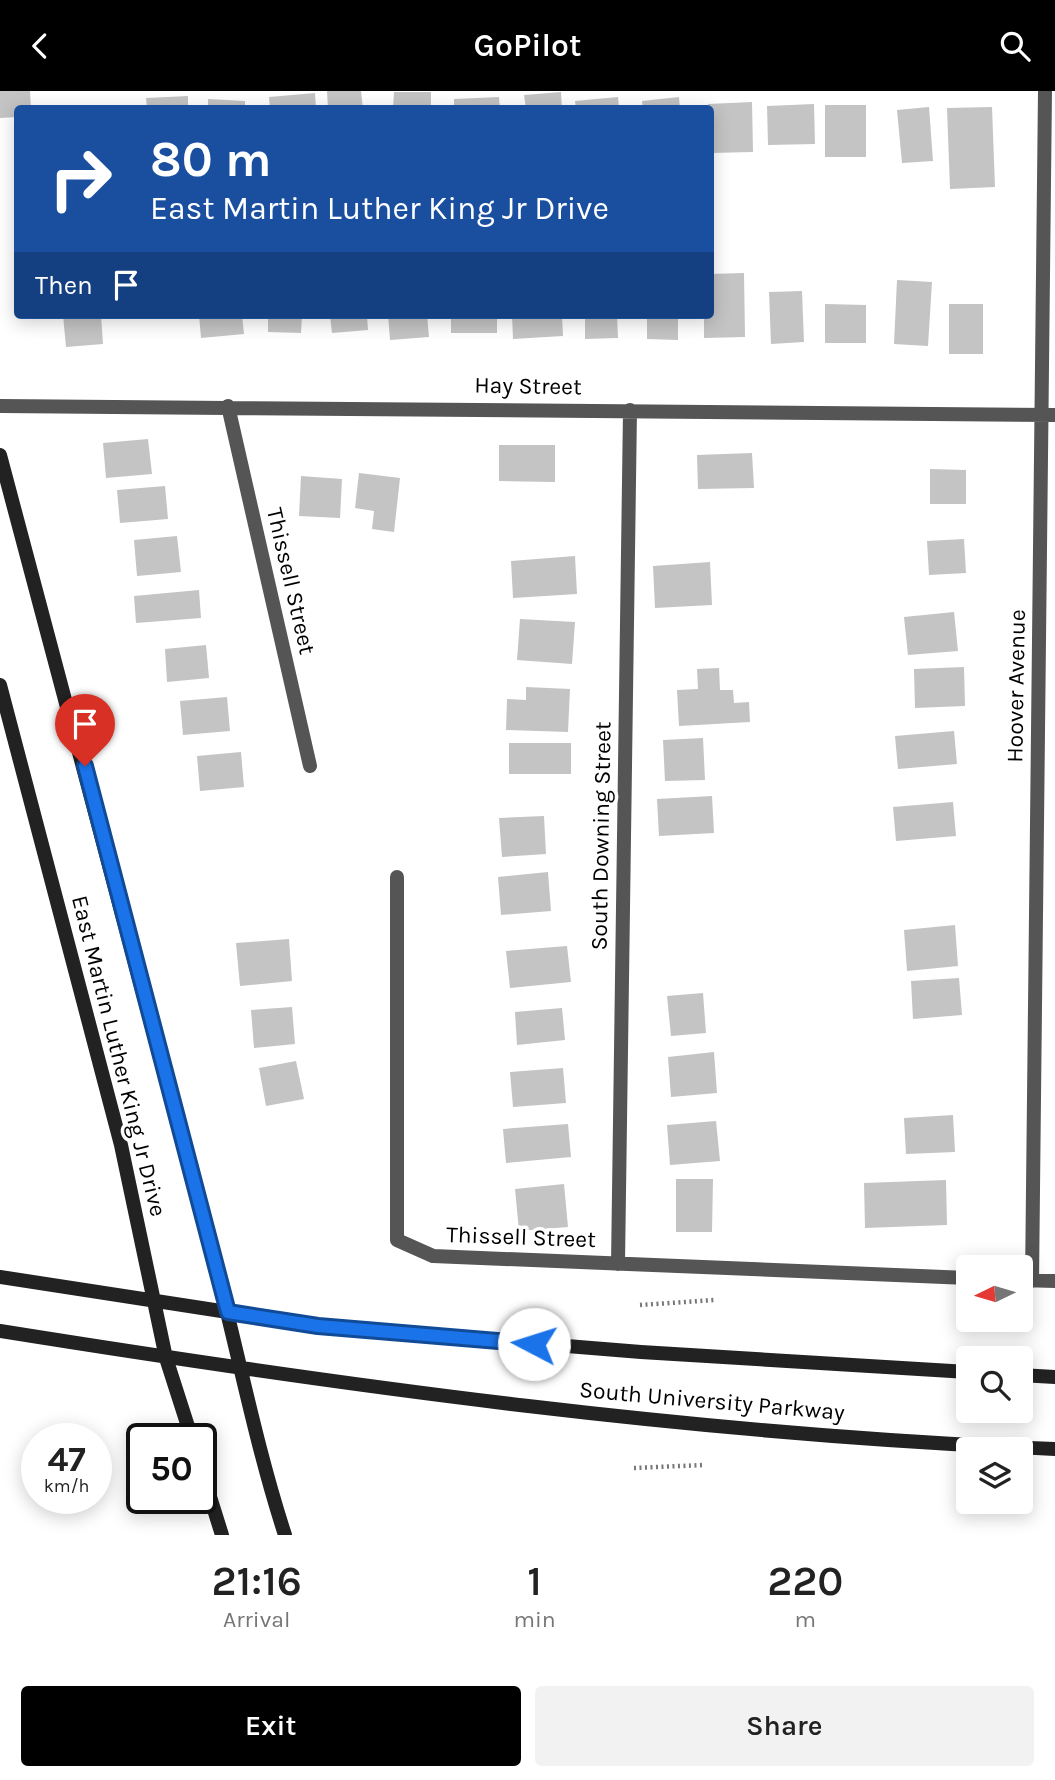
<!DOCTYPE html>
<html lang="en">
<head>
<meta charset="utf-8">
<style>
	:root { --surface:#fff; --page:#f2f2f2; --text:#222; --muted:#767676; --accent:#000 }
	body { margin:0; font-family:Karla,sans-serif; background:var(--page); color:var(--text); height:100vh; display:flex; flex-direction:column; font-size:26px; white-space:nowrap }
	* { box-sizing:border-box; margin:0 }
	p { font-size:23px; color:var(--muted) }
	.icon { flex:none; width:38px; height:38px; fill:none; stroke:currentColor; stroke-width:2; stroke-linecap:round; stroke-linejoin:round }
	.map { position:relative; height:1444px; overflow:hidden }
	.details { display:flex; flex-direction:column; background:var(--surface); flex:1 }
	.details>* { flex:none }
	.banner { position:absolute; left:14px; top:14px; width:700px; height:214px; border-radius:7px; box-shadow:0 4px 18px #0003; background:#1a4fa0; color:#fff; overflow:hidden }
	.needle { width:46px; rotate:265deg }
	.tools { position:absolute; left:956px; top:1164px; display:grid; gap:14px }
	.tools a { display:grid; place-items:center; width:77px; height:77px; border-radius:7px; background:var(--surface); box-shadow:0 4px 18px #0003; font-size:35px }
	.speed { position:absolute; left:21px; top:1332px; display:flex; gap:14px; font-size:35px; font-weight:700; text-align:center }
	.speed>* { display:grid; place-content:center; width:91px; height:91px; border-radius:50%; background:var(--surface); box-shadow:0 4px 18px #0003; line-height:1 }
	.speed small { font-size:18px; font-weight:400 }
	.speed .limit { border:4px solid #111; border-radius:10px; background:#fff; color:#111 }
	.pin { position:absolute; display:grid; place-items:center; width:60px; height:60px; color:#fff; margin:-72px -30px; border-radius:50% 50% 50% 0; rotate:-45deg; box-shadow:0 0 7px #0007 }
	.pin .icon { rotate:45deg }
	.me { position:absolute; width:77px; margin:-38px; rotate:275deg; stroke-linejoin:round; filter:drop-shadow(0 0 5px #0008) }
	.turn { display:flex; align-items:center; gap:24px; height:147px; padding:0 21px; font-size:32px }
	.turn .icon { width:91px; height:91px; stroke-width:2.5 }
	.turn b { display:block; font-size:49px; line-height:60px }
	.then { display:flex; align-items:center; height:66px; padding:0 21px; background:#0003; gap:14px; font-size:26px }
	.eta { display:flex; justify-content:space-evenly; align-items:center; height:119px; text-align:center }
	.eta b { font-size:42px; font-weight:600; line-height:49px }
	.action { display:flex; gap:14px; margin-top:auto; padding:14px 21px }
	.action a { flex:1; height:80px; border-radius:7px; background:var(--accent); color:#fff; font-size:28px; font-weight:600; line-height:80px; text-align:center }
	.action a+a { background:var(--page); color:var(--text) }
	header { display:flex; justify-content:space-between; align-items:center; height:91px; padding:0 21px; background:var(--accent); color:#fff; font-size:32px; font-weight:600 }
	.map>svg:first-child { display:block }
</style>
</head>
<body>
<header><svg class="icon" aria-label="back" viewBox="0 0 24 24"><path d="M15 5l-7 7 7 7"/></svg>GoPilot<svg class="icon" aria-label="search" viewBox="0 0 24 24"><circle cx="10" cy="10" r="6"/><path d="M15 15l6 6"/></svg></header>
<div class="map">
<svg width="1055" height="1444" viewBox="0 0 1055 1444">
	<rect width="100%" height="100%" fill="#fff"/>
	<!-- building -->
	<path fill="#c4c4c4" d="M 0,0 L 30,0 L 31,18 L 18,18 L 18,26 L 0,27 Z
		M 327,0 L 361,0 L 363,18 L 328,18 Z
		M 394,1 L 431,1 L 431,18 L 393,18 Z
		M 561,1 L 562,18 L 526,18 L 524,4 Z
		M 315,2 L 316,18 L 270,18 L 269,6 Z
		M 188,5 L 188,18 L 147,18 L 146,7 Z
		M 499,6 L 500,18 L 454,18 L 454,8 Z
		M 618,6 L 619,18 L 576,18 L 575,10 Z
		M 679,6 L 680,18 L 643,18 L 642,10 Z
		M 208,8 L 245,10 L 245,18 L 208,18 Z
		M 752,11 L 753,61 L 710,62 L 708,13 Z
		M 814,13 L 815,53 L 768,54 L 767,15 Z
		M 825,14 L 866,14 L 866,66 L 825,66 Z
		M 929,16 L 933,70 L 902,72 L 897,19 Z
		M 992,16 L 995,96 L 950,98 L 947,17 Z
		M 744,182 L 745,246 L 704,247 L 704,224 L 710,224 L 710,183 Z
		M 897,189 L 932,191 L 928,255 L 894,253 Z
		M 802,200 L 804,251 L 771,253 L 769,201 Z
		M 825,213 L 866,214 L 866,252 L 825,252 Z
		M 949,213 L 983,213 L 983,263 L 949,263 Z
		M 63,224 L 101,224 L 103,253 L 66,256 Z
		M 199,224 L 242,224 L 244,243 L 201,247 Z
		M 268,224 L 302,224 L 301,242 L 268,241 Z
		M 330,224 L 367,224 L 368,239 L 332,242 Z
		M 388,224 L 427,224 L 429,246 L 390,249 Z
		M 451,224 L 497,224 L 497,242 L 451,242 Z
		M 512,224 L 562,224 L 563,245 L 513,248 Z
		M 585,224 L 617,224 L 618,247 L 585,248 Z
		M 647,224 L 678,224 L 678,249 L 647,248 Z
		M 148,348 L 152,383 L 106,387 L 103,352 Z
		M 499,354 L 555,354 L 555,391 L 499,390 Z
		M 752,362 L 754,397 L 698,398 L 697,364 Z
		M 930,378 L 966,379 L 966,413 L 930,413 Z
		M 359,382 L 400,387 L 394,441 L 372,438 L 374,420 L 355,417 Z
		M 301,385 L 342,388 L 340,427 L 299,425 Z
		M 165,395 L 168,428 L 120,432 L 117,399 Z
		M 177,445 L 181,481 L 137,485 L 134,449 Z
		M 964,448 L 966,482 L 929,484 L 927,450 Z
		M 575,465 L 577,503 L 513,507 L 511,470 Z
		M 710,471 L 712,514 L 655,517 L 653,475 Z
		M 199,499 L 201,527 L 136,532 L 134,505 Z
		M 954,521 L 958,560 L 908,564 L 904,526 Z
		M 520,528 L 575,531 L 572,573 L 517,569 Z
		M 206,554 L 209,587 L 167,591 L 165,558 Z
		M 964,576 L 965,615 L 915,617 L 914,578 Z
		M 719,577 L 720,599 L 733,599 L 734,612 L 749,611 L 750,631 L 679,635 L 677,599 L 698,598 L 697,578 Z
		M 526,596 L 570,598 L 568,641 L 506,639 L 507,608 L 526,609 Z
		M 227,606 L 230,640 L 183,644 L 180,610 Z
		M 954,640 L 957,673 L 898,678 L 895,645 Z
		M 703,647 L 705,689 L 665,690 L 663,649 Z
		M 509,652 L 571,652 L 571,683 L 509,683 Z
		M 241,661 L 244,696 L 200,700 L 197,665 Z
		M 712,705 L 714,742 L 659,745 L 657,708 Z
		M 953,711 L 956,745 L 896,750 L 893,716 Z
		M 544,725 L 546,763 L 502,766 L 499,727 Z
		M 548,781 L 551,820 L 501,824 L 498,786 Z
		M 955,834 L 958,875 L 907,880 L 904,839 Z
		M 289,848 L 292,890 L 240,895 L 236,852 Z
		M 567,855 L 571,891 L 510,897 L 506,860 Z
		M 959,887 L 962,924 L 913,928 L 911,890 Z
		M 703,902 L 706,942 L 671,945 L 667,905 Z
		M 292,916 L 295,953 L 254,957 L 251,919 Z
		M 562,917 L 565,949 L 517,954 L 515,921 Z
		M 714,961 L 717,1002 L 671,1006 L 668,966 Z
		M 296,970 L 304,1008 L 266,1015 L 259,977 Z
		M 563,977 L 566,1012 L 513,1016 L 510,981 Z
		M 953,1024 L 955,1061 L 906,1063 L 904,1027 Z
		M 716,1030 L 720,1070 L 670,1074 L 667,1034 Z
		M 568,1033 L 571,1066 L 506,1072 L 503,1038 Z
		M 676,1088 L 713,1088 L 712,1141 L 676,1141 Z
		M 946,1089 L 947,1134 L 865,1137 L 864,1092 Z
		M 564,1093 L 568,1136 L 519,1140 L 515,1098 Z"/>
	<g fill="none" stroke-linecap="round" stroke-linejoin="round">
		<!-- path -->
		<path stroke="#777" stroke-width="4.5" stroke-dasharray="2 3.5" stroke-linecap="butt" d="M 640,1214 L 714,1209
			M 634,1377 L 704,1374"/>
		<!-- minor -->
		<path stroke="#555" stroke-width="14" d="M 0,315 L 1055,324
			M 228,315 L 310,675
			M 397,786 L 397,1149 L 433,1165 L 968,1187
			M 618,1173 L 630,319
			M 1020,1189 L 1055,1190
			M 1032,1190 L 1045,0"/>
		<!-- secondary -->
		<path stroke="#222" stroke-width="14" d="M 0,364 C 73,629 140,896 212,1162 C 237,1255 255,1352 285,1444
			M 0,594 L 121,1054 L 166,1267 L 192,1348
			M 0,1186 L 318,1235 L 641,1261 L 968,1281
			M 0,1240 C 350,1296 701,1344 1055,1358
			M 1020,1284 L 1055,1286
			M 201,1377 L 222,1444"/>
	</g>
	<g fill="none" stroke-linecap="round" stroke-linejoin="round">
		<defs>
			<path id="route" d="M 85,675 L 228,1221 L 318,1235 L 534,1253"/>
		</defs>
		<!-- route casing -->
		<use href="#route" stroke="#114b97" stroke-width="18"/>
		<!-- route -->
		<use href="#route" stroke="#1a73e8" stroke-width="12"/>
	</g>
	<g text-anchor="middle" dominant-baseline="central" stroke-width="7" stroke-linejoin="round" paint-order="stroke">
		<!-- street labels -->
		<g font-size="23" fill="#000" stroke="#fff">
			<text transform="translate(528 295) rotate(1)">Hay Street</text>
			<text transform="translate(291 490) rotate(77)">Thissell Street</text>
			<text transform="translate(1016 595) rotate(-89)">Hoover Avenue</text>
			<text transform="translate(601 745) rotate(-89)">South Downing Street</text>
			<text transform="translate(119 965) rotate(76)">East Martin Luther King Jr Drive</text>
			<text transform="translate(521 1146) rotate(2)">Thissell Street</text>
			<text transform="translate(712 1310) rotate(5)">South University Parkway</text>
		</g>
	</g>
</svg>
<div class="tools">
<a><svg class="needle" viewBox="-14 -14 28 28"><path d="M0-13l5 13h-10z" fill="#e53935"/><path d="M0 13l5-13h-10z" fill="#767676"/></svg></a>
<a><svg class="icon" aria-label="search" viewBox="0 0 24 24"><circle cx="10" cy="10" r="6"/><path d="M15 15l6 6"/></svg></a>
<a><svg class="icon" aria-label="layers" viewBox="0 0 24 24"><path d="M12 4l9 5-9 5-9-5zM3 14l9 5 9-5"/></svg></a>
</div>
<div class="speed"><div>47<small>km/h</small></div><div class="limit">50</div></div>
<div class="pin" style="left:85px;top:675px;background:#d93025"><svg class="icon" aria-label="arrive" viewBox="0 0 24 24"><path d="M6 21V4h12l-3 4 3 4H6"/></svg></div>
<svg class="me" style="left:534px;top:1253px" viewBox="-20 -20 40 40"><circle r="19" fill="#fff"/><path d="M0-13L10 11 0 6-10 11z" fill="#1a73e8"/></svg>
<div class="banner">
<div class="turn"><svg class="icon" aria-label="right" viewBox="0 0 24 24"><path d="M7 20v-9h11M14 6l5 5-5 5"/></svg><div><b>80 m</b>East Martin Luther King Jr Drive</div></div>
<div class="then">Then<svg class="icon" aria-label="arrive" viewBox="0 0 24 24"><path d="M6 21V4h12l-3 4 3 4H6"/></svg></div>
</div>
</div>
<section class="details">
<div class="eta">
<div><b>21:16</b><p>Arrival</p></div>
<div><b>1</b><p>min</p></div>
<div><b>220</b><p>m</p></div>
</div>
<div class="action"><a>Exit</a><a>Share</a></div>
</section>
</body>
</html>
